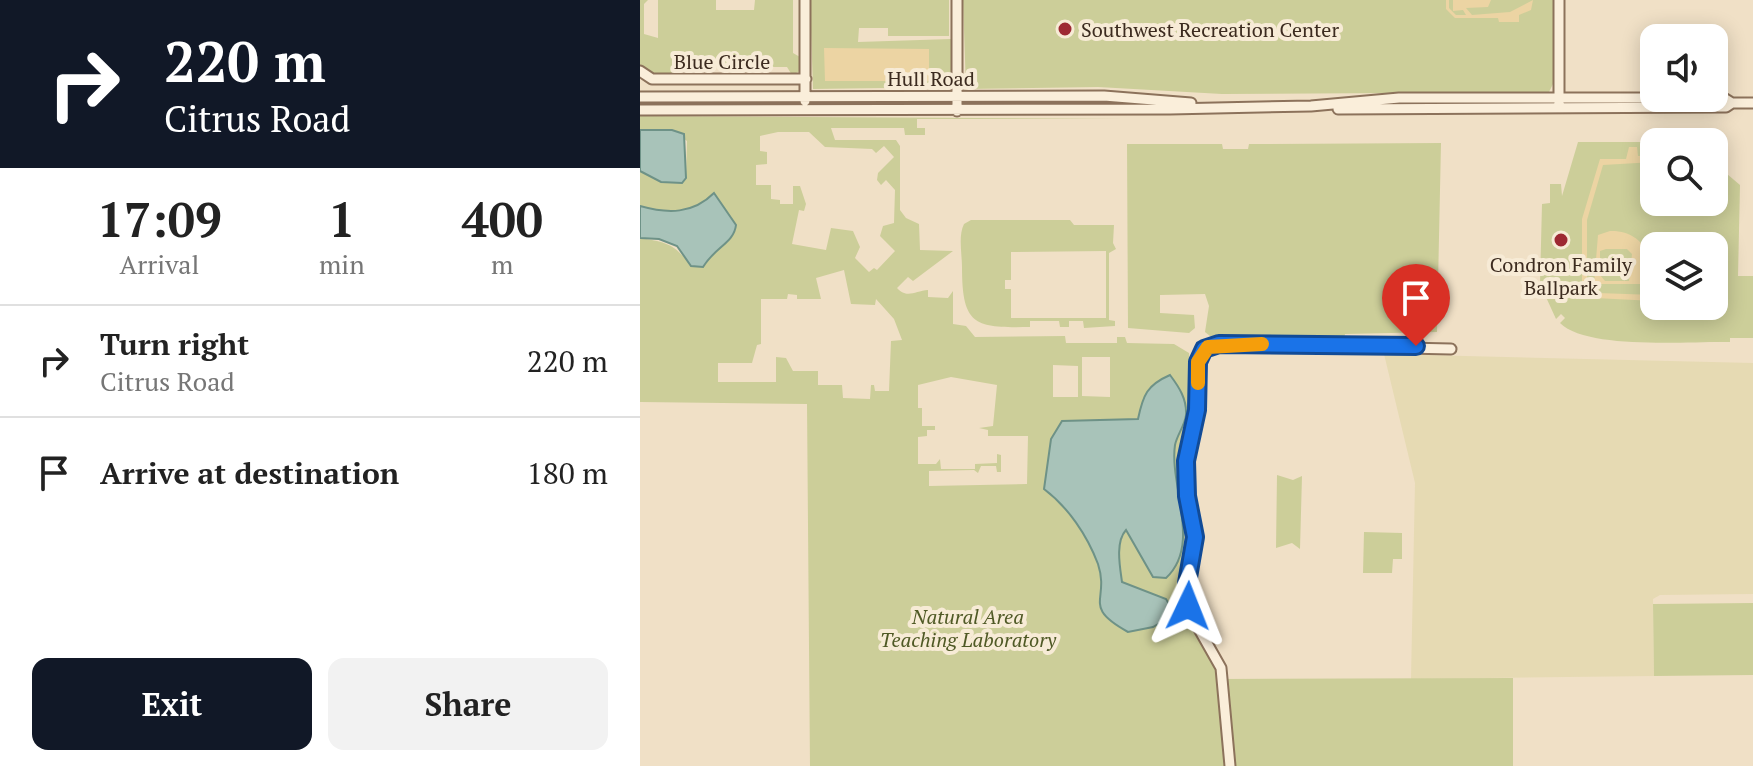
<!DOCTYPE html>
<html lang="en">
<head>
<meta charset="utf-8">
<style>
	:root { --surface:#fff; --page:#f2f2f2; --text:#222; --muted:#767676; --line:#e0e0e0; --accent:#111827 }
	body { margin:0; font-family:"PT Serif",serif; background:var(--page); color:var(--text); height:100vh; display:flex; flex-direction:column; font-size:30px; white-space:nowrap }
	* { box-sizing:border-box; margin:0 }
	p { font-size:26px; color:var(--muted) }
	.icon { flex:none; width:44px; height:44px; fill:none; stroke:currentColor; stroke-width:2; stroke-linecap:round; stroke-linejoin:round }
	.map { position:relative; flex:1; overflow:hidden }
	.drawer { display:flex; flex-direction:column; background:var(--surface); width:640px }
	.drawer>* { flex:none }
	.hud { background:#111827; color:#fff; overflow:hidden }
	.tools { position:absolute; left:1000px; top:24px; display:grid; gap:16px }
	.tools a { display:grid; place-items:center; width:88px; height:88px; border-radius:16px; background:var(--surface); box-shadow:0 4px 20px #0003; font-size:40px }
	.pin { position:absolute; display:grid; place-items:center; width:68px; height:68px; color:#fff; margin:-82px -34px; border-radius:50% 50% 50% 0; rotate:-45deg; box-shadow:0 0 8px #0007 }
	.pin .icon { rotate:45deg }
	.me { position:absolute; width:88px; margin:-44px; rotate:2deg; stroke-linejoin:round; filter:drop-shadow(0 0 6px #0008) }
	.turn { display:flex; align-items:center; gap:28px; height:168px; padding:0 32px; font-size:36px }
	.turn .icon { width:104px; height:104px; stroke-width:2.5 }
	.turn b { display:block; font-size:56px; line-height:68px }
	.eta { display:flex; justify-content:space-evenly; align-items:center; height:136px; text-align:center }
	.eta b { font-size:48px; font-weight:700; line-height:56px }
	.button { display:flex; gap:16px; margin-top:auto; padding:16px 32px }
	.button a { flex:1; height:92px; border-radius:16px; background:var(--accent); color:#fff; font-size:32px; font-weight:700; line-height:92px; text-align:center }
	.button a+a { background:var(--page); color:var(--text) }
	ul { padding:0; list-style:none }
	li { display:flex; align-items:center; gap:24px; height:112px; padding:0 32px; border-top:2px solid var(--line) }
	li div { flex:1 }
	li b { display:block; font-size:30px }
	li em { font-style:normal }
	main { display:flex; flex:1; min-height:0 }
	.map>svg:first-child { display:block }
</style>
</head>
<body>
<main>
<section class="drawer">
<div class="hud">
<div class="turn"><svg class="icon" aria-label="right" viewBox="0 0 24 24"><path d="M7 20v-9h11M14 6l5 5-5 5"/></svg><div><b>220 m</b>Citrus Road</div></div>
</div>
<div class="eta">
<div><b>17:09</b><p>Arrival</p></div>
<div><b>1</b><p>min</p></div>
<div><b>400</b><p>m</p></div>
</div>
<ul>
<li><svg class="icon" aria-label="right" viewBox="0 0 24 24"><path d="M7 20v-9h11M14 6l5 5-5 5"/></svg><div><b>Turn right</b><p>Citrus Road</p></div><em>220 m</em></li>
<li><svg class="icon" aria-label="arrive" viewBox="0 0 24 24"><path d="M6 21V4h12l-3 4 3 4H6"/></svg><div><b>Arrive at destination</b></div><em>180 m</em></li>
</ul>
<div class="button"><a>Exit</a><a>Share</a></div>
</section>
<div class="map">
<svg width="1113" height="766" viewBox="0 0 1113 766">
	<rect width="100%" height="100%" fill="#f0e0c6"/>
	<!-- farmland -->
	<path fill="#e6dab3" d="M 744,354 L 1113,363 L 1113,594 L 1020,595 L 1013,599 L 1014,676 L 771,679 L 775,483 Z"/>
	<!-- green -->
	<path fill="#ccce99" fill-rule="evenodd" d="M 0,0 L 8,0 L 4,4 L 4,34 L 18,38 L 18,0 L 76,0 L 76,10 L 114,10 L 115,0 L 153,0 L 153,53 L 160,57 L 160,71 L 152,75 L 147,67 L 37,67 L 35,74 L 13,75 L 0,65 Z
		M 170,0 L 309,0 L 309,36 L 248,36 L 248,28 L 219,28 L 218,42 L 311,39 L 311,87 L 173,89 Z
		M 323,0 L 913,0 L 913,84 L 909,92 L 582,94 L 458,87 L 326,89 Z
		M 0,116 L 484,119 L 277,119 L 277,128 L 285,128 L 285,135 L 265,135 L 264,128 L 191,128 L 195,140 L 256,140 L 260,146 L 260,210 L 266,218 L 279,224 L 280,250 L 313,251 L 273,281 L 268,277 L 257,288 C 267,299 275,291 288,290 L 288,297 L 308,298 L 313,291 L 313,324 L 326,326 L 335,337 L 425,336 L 426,343 L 477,343 L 477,337 L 485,337 L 487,343 L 534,344 L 549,353 L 552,402 L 541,467 L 551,537 L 543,591 L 546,612 L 577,667 L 579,679 L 873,678 L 873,766 L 170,766 L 167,404 L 0,402 L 0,238 C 26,242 35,244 51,266 L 88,242 L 96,225 L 74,193 C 53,214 27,214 0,206 L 0,171 L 21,182 L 42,183 L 46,178 L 47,141 L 32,130 L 0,130 ZM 138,132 L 169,132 L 185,147 L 232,149 L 236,153 L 244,146 L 254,157 L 238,173 L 237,180 L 241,185 L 246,180 L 255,190 L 254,223 L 243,226 L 240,236 L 255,251 L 237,270 L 234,268 L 229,272 L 215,258 L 220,247 L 213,231 L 191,228 L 186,250 L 152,244 L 159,210 L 164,211 L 166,204 L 160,186 L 153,186 L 153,204 L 140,204 L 140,200 L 131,199 L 131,185 L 116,185 L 116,165 L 127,164 L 127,152 L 120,151 L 120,136 ZM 204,270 L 211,304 L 235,305 L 236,299 L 254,319 L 262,340 L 251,341 L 249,391 L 235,391 L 234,385 L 231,385 L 230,399 L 203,398 L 202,385 L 178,385 L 178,371 L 153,371 L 146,358 L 136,357 L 136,382 L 78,382 L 78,363 L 112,363 L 117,345 L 121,344 L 121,299 L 147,299 L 148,294 L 157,295 L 157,299 L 181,299 L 176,278 ZM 442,357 L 470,357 L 470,397 L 442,396 ZM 413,365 L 438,366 L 438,397 L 413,397 ZM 311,377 L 357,385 L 353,426 L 339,428 L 348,430 L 348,436 L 388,436 L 387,484 L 289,486 L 289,471 L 334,470 L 338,473 L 341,466 L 356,466 L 357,472 L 361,472 L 361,455 L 357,454 L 357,463 L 335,464 L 335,469 L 301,469 L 300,459 L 296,464 L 278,464 L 278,437 L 287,436 L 287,430 L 295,430 L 295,426 L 282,426 L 282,408 L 278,408 L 278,385 Z
		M 938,142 L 1014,142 L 1014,202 L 1074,202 L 1074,163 L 1100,185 L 1098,276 L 1113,276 L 1113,338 L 1090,338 L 1090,342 C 1047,341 947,350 920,323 L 925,318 L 921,314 L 916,319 L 900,284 L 902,204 L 910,203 L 910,184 L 921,184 L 922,196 ZM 1014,246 L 1074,246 L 1074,306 L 1014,306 Z
		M 801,143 L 797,332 L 705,334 L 704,340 L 575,340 L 565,332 L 569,306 L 565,294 L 520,295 L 520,313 L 554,315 L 555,328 L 549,333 L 488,328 L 487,144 L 582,144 L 583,149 L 608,149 L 609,144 Z
		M 430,220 L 434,225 L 474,225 L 473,243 L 476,249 L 469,253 L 469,320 L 475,321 L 475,326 L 444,328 L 443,321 L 429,321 L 429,327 L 420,327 L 419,321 L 390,321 L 390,327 C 335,328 322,326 322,267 C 322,254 318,236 324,224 L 331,220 ZM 466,251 L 466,318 L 371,318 L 371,289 L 365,289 L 365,280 L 371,280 L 371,252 Z
		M 637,475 L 653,480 L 662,476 L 660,549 L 652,543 L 636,548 Z
		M 724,532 L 762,533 L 762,559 L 753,559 L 752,573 L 723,573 Z
		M 1113,603 L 1113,675 L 1014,676 L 1013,604 Z"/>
	<!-- sand -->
	<path fill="#ecd4a3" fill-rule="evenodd" d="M 806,0 L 809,0 L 809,8 L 816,15 L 826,15 L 823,10 L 813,11 L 813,0 L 851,0 L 848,7 L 826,8 L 832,15 L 870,12 L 893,0 L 891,10 L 879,15 L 879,22 L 859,22 L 858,18 L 815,18 L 806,9 Z
		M 184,48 L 289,49 L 289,81 L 185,81 Z
		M 989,147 L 997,147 L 998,156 L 1014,156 L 1014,162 L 963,165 L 947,220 L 947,284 L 958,293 L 1014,295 L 1014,301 L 955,298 L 942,284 L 942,219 L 960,159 L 986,159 Z
		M 970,231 C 1000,230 1019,256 1005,284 L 954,284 L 958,235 ZM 966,249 L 987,249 L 992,254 L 989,281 L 965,281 L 960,275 L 960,251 Z"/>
	<!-- water -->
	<path fill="#a8c3b9" stroke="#6e9287" stroke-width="2" d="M 0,130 L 32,130 L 44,134 L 46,178 L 42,183 L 21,182 L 0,171 Z
		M 74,193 L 96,225 C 94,243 75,247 63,267 L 51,266 L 37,246 L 19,239 L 0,238 L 0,206 C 28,214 53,214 74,193 Z
		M 530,375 C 539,387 547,399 546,415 C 545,425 537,435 535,445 C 529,485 562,545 526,578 L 513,577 L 486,530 C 475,542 480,567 482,582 L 526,599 L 535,614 L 513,627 L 488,632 C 441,606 470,601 458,564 C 447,535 428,507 404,489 L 411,439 L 422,421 L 498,419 C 503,395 507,385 530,375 Z"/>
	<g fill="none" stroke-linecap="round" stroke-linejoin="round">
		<defs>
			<path id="street" d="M 165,0 L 165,101
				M 919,0 L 919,104
				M 0,71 L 12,79 L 166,79
				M 0,97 L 464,96 L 551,103
				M 698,109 L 1086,107 L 1092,103 L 1113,103
				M 0,110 L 530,109 L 671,106 L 759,98 L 1084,98 L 1092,103
				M 317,111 L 317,0
				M 590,766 L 581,668 L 551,615 L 547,591 L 555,537 L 546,466 L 557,413 L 561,354 L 579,344 L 811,349"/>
		</defs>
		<!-- street casing -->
		<use href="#street" stroke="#8c725b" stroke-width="13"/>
		<!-- street -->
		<use href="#street" stroke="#faeeda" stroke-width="9"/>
	</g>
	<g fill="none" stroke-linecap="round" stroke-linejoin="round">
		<defs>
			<path id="route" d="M 548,606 L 547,583 L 555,537 L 547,496 L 546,461 L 557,410 L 558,362 L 564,349 L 579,344 L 776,346"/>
		</defs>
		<!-- route casing -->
		<use href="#route" stroke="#114b97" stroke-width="20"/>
		<!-- route -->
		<use href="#route" stroke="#1a73e8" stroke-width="14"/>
		<!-- slow -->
		<path stroke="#f59e0b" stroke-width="14" d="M 558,383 L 558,362 L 568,347 L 622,344"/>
	</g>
	<!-- markers -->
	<g fill="#9d2932" stroke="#f7ebd6" stroke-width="3">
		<circle cx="425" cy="29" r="8"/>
		<circle cx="921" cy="240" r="8"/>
	</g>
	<g text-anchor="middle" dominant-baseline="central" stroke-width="8" stroke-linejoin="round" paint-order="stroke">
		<!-- poi labels -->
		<g font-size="20" fill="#3c2b1f" stroke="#f7ebd6" text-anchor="start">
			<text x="441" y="29">Southwest Recreation Center</text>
			<text x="921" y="264" text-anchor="middle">Condron Family<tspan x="921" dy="23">Ballpark</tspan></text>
		</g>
		<!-- street labels -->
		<g font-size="20" fill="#3c2b1f" stroke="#f7ebd6">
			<text x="82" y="61">Blue Circle</text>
			<text x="291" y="78">Hull Road</text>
		</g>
		<!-- park labels -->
		<g font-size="20" font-style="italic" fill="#4f5925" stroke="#f7ebd6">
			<text x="328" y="616">Natural Area<tspan x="328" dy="23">Teaching Laboratory</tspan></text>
		</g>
	</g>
</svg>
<div class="tools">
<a><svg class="icon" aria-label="sound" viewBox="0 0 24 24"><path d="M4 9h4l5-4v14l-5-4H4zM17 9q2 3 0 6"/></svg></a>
<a><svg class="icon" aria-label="search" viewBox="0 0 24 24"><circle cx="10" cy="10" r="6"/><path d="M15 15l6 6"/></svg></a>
<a><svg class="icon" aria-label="layers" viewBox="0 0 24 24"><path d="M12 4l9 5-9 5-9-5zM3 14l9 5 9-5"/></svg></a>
</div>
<div class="pin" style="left:776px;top:346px;background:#d93025"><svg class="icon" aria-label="arrive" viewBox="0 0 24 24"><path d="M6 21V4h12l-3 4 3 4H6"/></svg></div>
<svg class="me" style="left:548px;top:606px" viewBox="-20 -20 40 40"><path d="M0-17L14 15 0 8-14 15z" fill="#1a73e8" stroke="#fff" stroke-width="4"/></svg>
</div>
</main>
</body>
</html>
